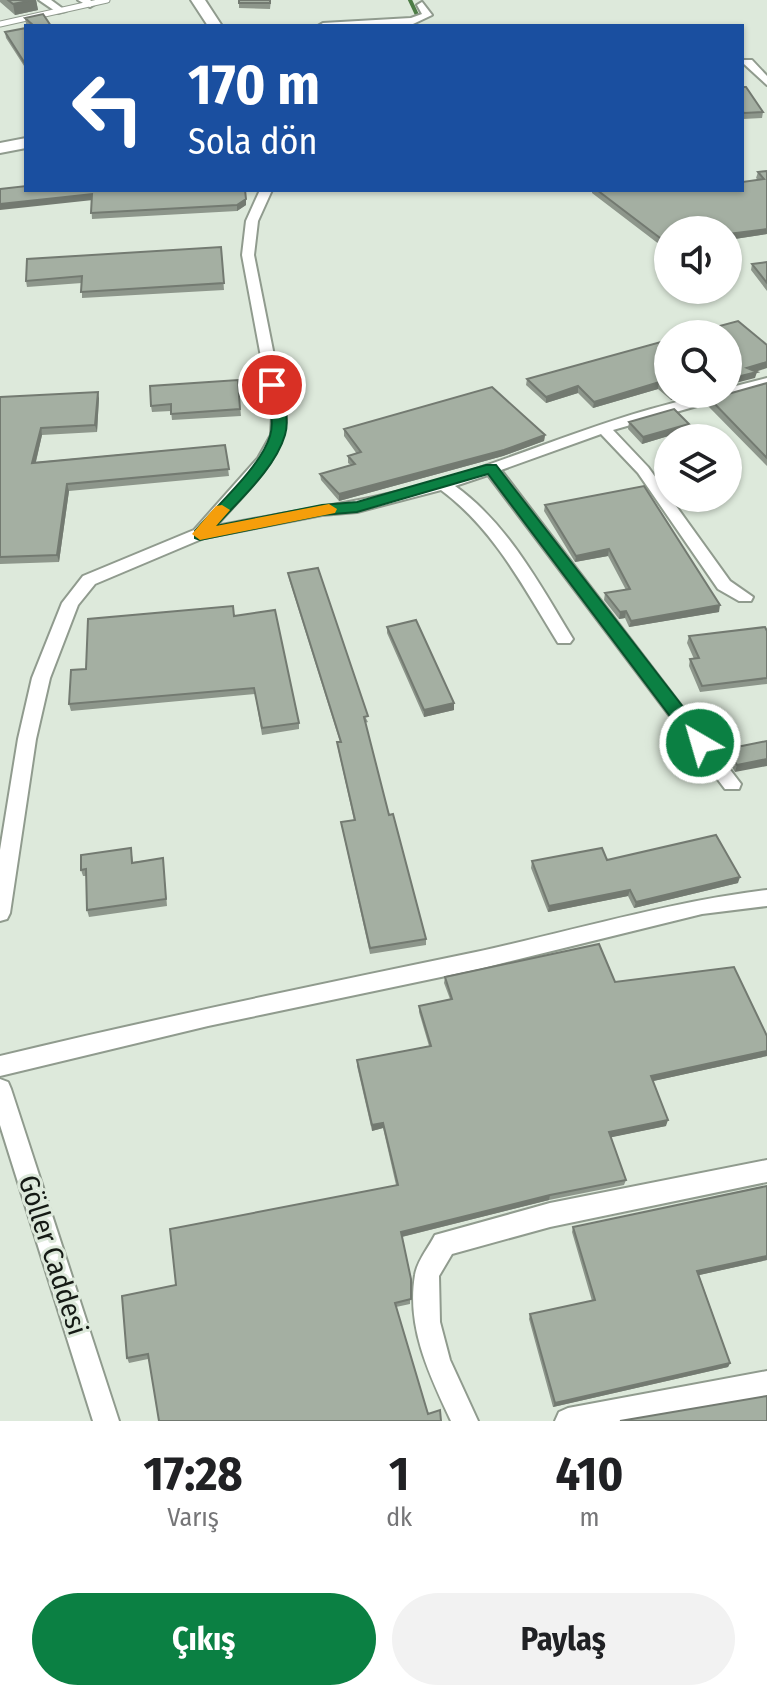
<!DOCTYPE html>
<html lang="tr">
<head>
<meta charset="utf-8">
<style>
	:root { --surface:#fff; --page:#f2f2f2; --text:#202124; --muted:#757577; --accent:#0b8043 }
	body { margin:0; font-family:"Fira Sans Condensed",sans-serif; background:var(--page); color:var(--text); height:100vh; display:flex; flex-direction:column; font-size:30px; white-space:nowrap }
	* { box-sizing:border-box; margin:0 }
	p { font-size:26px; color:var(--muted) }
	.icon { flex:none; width:44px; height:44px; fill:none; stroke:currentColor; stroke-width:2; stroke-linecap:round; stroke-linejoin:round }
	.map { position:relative; height:1421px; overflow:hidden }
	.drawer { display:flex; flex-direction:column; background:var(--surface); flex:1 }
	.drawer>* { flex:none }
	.guide { position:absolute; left:24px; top:24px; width:720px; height:168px; border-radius:0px; box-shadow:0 2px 6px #0004; background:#1a4fa0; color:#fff; overflow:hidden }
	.fabs { position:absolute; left:654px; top:216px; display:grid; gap:16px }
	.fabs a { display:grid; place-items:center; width:88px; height:88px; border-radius:50%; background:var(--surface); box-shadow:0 2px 6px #0004; font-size:40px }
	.pin { position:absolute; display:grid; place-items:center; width:68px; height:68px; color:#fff; margin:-34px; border:4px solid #fff; border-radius:50%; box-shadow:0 2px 8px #0007 }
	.me { position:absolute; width:88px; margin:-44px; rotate:322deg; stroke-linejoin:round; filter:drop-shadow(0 0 6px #0008) }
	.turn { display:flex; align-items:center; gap:28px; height:168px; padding:0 32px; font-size:36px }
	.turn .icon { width:104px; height:104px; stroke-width:2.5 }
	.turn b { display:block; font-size:56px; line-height:68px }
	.eta { display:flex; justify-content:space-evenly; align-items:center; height:136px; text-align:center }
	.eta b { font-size:48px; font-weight:700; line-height:56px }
	.action { display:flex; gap:16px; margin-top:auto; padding:16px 32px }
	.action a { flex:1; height:92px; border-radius:48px; background:var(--accent); color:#fff; font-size:32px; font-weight:700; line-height:92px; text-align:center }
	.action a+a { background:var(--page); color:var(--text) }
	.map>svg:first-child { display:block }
</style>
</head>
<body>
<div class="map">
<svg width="767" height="1421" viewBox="0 0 767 1421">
	<rect width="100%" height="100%" fill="#dde9db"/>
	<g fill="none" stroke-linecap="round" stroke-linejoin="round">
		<!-- stream -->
		<path stroke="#4d7d46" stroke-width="4" d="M 410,0 L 418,17"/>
		<defs>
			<path id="lane" d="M 0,24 L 107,0"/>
			<path id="street" d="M 39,0 L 51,0 L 66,11 L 58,13 Z
				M 78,0 L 90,0 L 95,4 L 90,7 Z
				M 422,2 L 432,15 L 413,24 L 318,26 L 323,23 L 411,18 L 422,14 L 417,5 Z
				M 744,60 L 752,60 L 767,76 L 767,85 L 744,64 Z
				M 260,190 L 272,190 L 258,221 L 254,255 L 286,416 C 284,461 244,493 216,526 C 296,510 377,501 455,476 C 520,455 584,428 651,409 C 677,402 701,394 728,394 L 728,388 L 767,378 L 767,386 L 613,430 L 648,467 L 730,581 L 753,597 L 751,601 L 739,601 L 718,589 L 638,473 L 601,434 L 501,470 L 741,784 L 739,789 L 725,789 L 488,475 L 455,486 C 508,524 540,585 573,639 L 570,643 L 558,643 C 524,588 494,529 441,490 L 357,512 L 322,515 L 204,538 L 95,584 L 78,605 L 50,678 L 36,739 L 10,913 L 7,919 L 0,921 L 0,850 L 18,739 L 32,678 L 62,603 L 83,576 L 194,530 L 258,458 L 271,435 L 272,416 L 242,255 L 246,221 Z
				M 767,890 L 767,906 L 702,914 L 479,969 L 208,1026 L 0,1076 L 0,1056 C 158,1018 317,985 476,952 C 573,931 668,902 767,890 Z
				M 0,1079 L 8,1082 L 11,1089 L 119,1421 L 93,1421 L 0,1125 Z
				M 767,1160 L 767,1182 L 550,1227 L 452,1254 L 439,1276 L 440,1322 L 450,1360 L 478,1421 L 451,1421 C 430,1376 406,1327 415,1275 C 417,1261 429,1247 435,1235 L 550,1203 Z
				M 767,1371 L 767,1397 L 639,1421 L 555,1421 L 559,1412 L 568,1408 Z"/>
			<path id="secondary" d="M 191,0 L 205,0 L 222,26 L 208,26 Z
				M 26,138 L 26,148 L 0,153 L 0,143 Z"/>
		</defs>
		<!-- lane casing -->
		<use href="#lane" stroke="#909b8e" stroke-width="7"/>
		<!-- street casing -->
		<use href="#street" stroke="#909b8e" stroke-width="4"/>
		<!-- secondary casing -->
		<use href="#secondary" stroke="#909b8e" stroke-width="4"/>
		<!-- lane -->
		<use href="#lane" stroke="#fff" stroke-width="5"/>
		<!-- street -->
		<use href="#street" fill="#fff" fill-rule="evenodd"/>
		<!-- secondary -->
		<use href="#secondary" fill="#fff" fill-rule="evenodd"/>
	</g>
	<!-- wall -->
	<path fill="#8d968b" d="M 0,0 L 36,0 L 38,10 L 15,15 L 0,2 Z
		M 239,0 L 271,0 L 270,9 L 239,8 Z
		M 25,18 L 51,26 L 29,26 L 26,24 Z
		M 26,28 L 26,69 L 6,38 L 5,32 Z
		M 742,87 L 763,112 L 762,118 L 743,119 L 742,118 Z
		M 767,171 L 767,234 L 728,240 L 728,230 L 668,230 L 668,251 L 592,193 L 592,190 L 742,190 L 758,180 L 756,178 L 758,172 Z
		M 91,200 L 246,205 L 237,211 L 92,219 Z
		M 221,247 L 224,290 L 82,298 L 82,283 L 27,287 L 26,281 Z
		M 767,262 L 767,291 L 751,270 L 752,264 Z
		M 668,340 L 668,394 L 695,394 L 671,400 L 658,389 L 593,408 L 578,393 L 546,403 L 526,385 L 527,379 Z
		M 238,380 L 241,416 L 172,420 L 171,411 L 152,412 L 151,406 Z
		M 767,383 L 767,466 L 708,406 L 710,399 Z
		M 0,397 L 99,398 L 97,432 L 42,435 L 36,462 L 225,445 L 229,476 L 69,491 L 59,562 L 0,564 Z
		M 629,422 L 688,430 L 642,444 L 628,429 Z
		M 344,429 L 545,435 L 544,441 L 503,456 L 339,501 L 321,480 L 320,474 L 351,465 L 348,463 L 348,456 L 357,454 L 344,436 Z
		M 545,505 L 719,612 L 629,627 L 625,618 L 619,619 L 604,600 L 605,593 L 626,590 L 608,556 L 575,562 L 544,511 Z
		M 288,573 L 368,722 L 365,723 L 389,815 L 426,939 L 426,945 L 370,954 L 342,828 L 341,822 L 354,820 L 338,749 L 337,742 L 340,742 L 289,579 Z
		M 234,615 L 299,723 L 299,729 L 262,735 L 255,694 L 71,711 L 69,704 L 86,669 Z
		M 387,627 L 454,703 L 454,710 L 424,717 L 387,633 Z
		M 767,631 L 767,684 L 700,692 L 689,666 L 690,659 L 694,659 L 687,643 L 689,636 Z
		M 767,741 L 735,772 L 725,755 L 727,749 Z
		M 131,848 L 133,862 L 163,858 L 167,906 L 89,917 L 87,910 L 86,876 L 83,876 L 81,870 Z
		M 607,860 L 738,883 L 634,908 L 628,896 L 548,912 L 531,868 L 532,861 Z
		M 445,977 L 615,982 L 767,1036 L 767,1056 L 653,1081 L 666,1126 L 611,1137 L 626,1180 L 624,1185 L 549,1200 L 402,1237 L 411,1279 L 410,1304 L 396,1307 L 428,1414 L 441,1421 L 148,1359 L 129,1363 L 127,1358 L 176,1285 L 396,1185 L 383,1128 L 372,1131 L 357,1066 L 357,1060 L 429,1046 L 419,1012 L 419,1006 L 450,999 L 444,983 Z
		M 767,1186 L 767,1260 L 699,1275 L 730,1363 L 728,1367 L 553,1407 L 529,1319 L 530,1314 L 592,1301 L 572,1232 L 573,1227 Z"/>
	<!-- shaded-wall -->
	<path fill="#737a71" d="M 33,0 L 36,0 L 38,10 L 15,15 L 13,4 Z
		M 92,194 L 93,200 L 0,210 L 0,204 Z
		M 246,199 L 246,205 L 237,211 L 237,205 Z
		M 767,229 L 767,234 L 728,240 L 728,234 Z
		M 767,362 L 767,368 L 755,372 L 757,372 L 755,378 L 728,385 L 729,379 L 747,368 Z
		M 659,382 L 658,389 L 593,408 L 594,402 Z
		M 578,386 L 578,393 L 546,403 L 546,397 Z
		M 98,392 L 99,398 L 97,432 L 95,425 Z
		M 672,394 L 695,394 L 671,400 Z
		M 689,424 L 688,430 L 642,444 L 643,437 Z
		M 41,428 L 42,435 L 34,469 L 32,463 Z
		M 545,435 L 544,441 L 503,456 L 339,501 L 339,494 Z
		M 67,484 L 69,491 L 59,562 L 57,555 Z
		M 609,549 L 608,556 L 575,562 L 576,556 Z
		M 720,605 L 719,612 L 629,627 L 631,621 Z
		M 626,611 L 625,618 L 619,619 L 620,612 Z
		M 454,703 L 454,710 L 424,717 L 424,710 Z
		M 767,759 L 767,766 L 735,772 L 737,765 Z
		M 740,877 L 738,883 L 634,908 L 636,902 Z
		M 630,890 L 628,896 L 548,912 L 549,906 Z
		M 767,1051 L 767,1056 L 649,1082 L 651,1076 Z
		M 668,1120 L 666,1126 L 608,1138 L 609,1132 Z
		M 383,1123 L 383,1128 L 372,1131 L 372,1125 Z
		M 550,1195 L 549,1200 L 401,1237 L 401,1232 Z
		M 767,1256 L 767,1260 L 695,1276 L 697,1271 Z
		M 730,1363 L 728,1367 L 553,1407 L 555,1403 Z"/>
	<!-- building -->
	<path fill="#a4afa2" stroke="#737a71" stroke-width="2" d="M 8,0 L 33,0 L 13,4 Z
		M 239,0 L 270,0 L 270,3 L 239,3 Z
		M 43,14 L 51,26 L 34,26 L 25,18 Z
		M 26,28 L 26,65 L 5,32 Z
		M 742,87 L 746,87 L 763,112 L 744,113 L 742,110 Z
		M 767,171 L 767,229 L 728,234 L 728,230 L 668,230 L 668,244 L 597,190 L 742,190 L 742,182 L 764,179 L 758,172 Z
		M 26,186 L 26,190 L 245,190 L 246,199 L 237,205 L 91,213 L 92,194 L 0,204 L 0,189 Z
		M 221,247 L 224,283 L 81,292 L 82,276 L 26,281 L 27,259 Z
		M 767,262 L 767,283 L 752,264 Z
		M 738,321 L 767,345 L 767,362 L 747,368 L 757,372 L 729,379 L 728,380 L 728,334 L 690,334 Z
		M 668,340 L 668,390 L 659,382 L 594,402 L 578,386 L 546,397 L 527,379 Z
		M 238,380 L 240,409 L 171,414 L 171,404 L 151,406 L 150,386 Z
		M 767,383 L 767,458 L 710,399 Z
		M 492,387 L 545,435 L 504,450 L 339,494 L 320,474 L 355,464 L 348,456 L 361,452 L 344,429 Z
		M 98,392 L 95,425 L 41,428 L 32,463 L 225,445 L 229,469 L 67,484 L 57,555 L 0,557 L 0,397 Z
		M 674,409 L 689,424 L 643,437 L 629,422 Z
		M 644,486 L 720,605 L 631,621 L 626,611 L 620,612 L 605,593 L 630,589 L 609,549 L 576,556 L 545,505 Z
		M 318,568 L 368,716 L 364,717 L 389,815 L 393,814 L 426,939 L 370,948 L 341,822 L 355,820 L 337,742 L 341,742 L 288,573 Z
		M 233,606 L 234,616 L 275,610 L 299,723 L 262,728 L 254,688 L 69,704 L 71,670 L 86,669 L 88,619 Z
		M 416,620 L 454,703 L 424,710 L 387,627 Z
		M 765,627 L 767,631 L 767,678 L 702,686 L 690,659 L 699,658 L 689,636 Z
		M 767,741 L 767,759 L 737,765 L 727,749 Z
		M 716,835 L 740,877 L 636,902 L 630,890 L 549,906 L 532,861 L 602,848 L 607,860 Z
		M 131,848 L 132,863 L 163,858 L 166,899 L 87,910 L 86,869 L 81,870 L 81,855 Z
		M 599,944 L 615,982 L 734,967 L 767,1036 L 767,1051 L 651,1076 L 668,1120 L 609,1132 L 626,1180 L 550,1195 L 401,1232 L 411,1279 L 411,1299 L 395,1303 L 428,1414 L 440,1410 L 441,1421 L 159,1421 L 148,1354 L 127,1358 L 122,1296 L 176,1285 L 170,1229 L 398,1185 L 383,1123 L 372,1125 L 357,1060 L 431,1046 L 419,1006 L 452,999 L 445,977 Z
		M 767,1186 L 767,1256 L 697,1271 L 730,1363 L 555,1403 L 530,1314 L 595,1300 L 573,1227 Z
		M 767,1396 L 767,1421 L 620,1421 Z"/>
	<!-- route -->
	<path fill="#0b8043" stroke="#07532c" stroke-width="2" d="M 272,381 L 279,385 C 283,401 290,419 285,435 C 275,469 239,500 216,526 L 322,505 L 357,502 L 486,465 L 496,465 L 707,738 L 710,743 L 707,748 L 694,748 L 488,474 L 357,512 L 322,515 L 200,540 L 195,538 L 195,531 C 217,505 260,468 270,436 C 275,420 268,401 265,385 Z"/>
	<!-- slow -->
	<path fill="#f59e0b" d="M 329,504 L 337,509 L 335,513 L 200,540 L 192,534 L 216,506 L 222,505 L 230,510 L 216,526 Z"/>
	<g text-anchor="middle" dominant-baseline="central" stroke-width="6" stroke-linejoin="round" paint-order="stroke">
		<!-- near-street labels -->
		<g font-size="28" fill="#151a15" stroke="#dde9db">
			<text transform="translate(53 1255) rotate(72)">Göller Caddesi</text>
		</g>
	</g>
</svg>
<div class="fabs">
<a><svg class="icon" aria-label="sound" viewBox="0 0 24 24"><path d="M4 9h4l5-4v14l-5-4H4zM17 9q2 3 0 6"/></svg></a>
<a><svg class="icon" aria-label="search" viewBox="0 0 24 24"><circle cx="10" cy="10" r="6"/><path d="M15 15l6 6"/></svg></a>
<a><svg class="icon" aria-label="layers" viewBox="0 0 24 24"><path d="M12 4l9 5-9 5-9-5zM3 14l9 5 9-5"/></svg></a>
</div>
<div class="pin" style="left:272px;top:385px;background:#d93025"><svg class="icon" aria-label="arrive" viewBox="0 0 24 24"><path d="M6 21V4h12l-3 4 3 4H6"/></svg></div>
<svg class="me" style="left:700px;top:743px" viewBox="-20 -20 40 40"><circle r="17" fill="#0b8043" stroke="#fff" stroke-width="3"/><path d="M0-11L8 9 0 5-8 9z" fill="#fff"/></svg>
<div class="guide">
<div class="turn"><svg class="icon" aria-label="left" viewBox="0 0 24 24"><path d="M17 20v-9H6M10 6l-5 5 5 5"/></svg><div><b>170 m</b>Sola dön</div></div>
</div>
</div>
<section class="drawer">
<div class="eta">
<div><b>17:28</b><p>Varış</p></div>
<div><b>1</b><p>dk</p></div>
<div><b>410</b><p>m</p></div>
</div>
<div class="action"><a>Çıkış</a><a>Paylaş</a></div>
</section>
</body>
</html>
